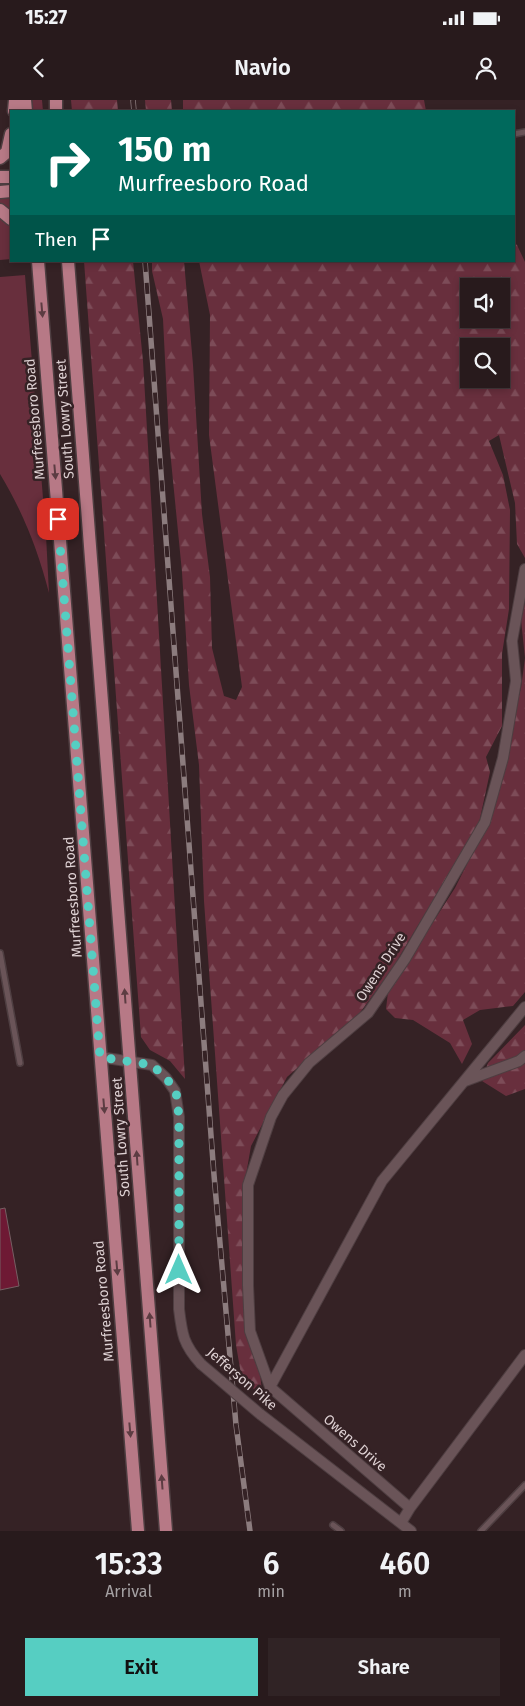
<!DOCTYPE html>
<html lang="en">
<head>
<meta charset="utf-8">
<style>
	:root { --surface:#281a1c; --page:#302325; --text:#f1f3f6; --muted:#a5a1a3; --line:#44383b; --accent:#56cec2 }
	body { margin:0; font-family:"Fira Sans",sans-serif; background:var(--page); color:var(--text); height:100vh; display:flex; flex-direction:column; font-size:19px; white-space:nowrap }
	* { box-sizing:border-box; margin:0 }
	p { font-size:16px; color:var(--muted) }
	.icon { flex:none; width:28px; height:28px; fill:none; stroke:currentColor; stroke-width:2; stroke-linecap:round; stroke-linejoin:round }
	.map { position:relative; height:1431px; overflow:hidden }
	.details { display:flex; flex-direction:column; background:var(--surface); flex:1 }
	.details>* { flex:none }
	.hud { position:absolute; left:10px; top:10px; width:505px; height:152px; border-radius:0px; box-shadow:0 2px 8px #0003,0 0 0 1px var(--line); background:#00695c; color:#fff; overflow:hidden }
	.controls { position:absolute; left:460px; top:178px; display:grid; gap:10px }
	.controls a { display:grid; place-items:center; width:50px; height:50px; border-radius:0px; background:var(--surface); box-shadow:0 2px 8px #0003,0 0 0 1px var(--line); font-size:25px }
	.pin { position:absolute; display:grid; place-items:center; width:42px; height:42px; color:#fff; margin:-21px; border-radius:10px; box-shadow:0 2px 8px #0006 }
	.me { position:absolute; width:55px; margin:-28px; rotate:0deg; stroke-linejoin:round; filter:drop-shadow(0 0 4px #0008) }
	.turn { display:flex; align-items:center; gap:18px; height:105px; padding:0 25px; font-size:22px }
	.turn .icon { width:65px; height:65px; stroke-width:2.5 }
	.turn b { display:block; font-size:35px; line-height:42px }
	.then { display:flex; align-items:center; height:48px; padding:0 25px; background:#0003; gap:10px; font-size:19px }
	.eta { display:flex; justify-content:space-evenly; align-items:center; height:85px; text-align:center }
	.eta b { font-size:30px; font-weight:600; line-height:35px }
	.action { display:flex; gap:10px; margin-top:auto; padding:10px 25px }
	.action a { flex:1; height:58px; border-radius:0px; background:var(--accent); color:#111; font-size:20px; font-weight:600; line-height:58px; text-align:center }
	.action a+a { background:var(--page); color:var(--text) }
	.status { display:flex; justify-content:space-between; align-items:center; height:35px; padding:0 25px; background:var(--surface); direction:ltr }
	.status svg { height:14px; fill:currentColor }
	header { display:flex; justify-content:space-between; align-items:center; height:65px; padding:0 25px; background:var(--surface); font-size:22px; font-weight:600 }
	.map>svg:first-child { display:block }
</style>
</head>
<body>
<div class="status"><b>15:27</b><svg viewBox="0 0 49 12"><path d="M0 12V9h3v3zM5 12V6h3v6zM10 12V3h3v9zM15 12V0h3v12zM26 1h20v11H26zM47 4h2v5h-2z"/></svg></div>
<header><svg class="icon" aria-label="back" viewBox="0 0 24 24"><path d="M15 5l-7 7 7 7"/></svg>Navio<svg class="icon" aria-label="person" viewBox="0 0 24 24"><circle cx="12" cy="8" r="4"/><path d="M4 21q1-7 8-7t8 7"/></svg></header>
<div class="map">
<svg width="525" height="1431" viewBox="0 0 525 1431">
	<defs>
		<pattern id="forest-firs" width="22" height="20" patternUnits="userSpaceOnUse" patternTransform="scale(1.25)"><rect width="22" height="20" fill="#682f3d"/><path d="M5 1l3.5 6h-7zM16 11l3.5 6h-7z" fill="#7d4c58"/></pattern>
	</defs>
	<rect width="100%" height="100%" fill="#352225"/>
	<!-- green -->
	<path fill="#682f3d" d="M 32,0 L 42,0 L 43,11 L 33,11 Z
		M 6,83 L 11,85 L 11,159 L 0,160 L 0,84 Z
		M 25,175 L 46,435 L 49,493 C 38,450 23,412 0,374 L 0,177 Z"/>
	<!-- forest -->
	<path fill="url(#forest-firs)" fill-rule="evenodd" d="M 71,0 L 117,0 L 118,11 L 72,11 Z
		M 145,0 L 171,0 L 172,11 L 146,11 Z
		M 183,0 L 424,0 L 426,11 L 183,11 Z
		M 514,143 L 517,145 L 525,162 L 525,458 L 517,444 L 515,403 L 499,335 L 489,341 L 503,375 L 510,410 L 509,509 L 502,554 L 502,626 L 486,657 L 490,672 L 479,723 L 392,869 L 359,914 L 287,977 L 251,1046 L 244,1086 L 245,1188 L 260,1270 L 262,1295 L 242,1280 L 236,1245 L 204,801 L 199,665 L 189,585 L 182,472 L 169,340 L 163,219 L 152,171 L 152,161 L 184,161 L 193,265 L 202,414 L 210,477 L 212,548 L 224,596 L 236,600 L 242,587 L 209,335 L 210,215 L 199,161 L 514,161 ZM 469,186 L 501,186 L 501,219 L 469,219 ZM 469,246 L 501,246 L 501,279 L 469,279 Z
		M 84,161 L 133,161 L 143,261 L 185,979 L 170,961 L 150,950 L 141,937 Z
		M 525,502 L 525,892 L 513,906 L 480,910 L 463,920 L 472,944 L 462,964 L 450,943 L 413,920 L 395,918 L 386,909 L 388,892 L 455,788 L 488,722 L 521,588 L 525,558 L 521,520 Z
		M 525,925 L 525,989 L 506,996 L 482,981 L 488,963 Z"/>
	<!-- building -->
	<path fill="#6e1934" stroke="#755f63" d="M 5,1108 L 19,1186 L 0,1190 L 0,1109 Z"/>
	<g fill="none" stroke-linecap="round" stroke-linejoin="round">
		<defs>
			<path id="service" d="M 514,34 L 525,32
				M 0,853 L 20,963
				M 333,1425 L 341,1431
				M 481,1431 L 525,1385"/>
			<path id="minor" d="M 100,957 L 152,965 L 166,978 L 175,991 L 179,1017 L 179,1209 C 182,1234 183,1244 201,1264
				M 465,981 L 519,961 L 525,956
				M 270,1287 L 382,1081 L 525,907
				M 260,1314 L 411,1431
				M 410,1408 L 270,1287 L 250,1231 L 248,1185 L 248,1085 L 271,1017 L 283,995 L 309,963 L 368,913 L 405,859 L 485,722 L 503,658 L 516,581 L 512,541 L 525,469
				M 401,1423 L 410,1408 L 525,1255"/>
			<path id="primary" d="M 25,0 L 26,11
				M 56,0 L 56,11
				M 14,11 L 15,0
				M 0,58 L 7,52 L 11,34
				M 0,77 L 11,77
				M 0,92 L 11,91
				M 0,110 L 11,119
				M 38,161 L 138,1431
				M 68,161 L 166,1431"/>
		</defs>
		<!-- service casing -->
		<use href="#service" stroke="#4e3e41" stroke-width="8"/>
		<!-- minor casing -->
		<use href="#minor" stroke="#4e3e41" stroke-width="12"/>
		<!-- primary casing -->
		<use href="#primary" stroke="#4e3e41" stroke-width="15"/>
		<!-- service -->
		<use href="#service" stroke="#6a5458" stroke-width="5"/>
		<!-- minor -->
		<use href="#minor" stroke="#6a5458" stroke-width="10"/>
		<!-- primary -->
		<use href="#primary" stroke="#b77986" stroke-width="12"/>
		<defs>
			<path id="rail" d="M 133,0 L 134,11
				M 145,161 L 214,1075 L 236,1325 L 250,1431"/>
		</defs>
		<!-- rail casing -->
		<use href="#rail" stroke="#8c7c7e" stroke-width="5.5"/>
		<!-- rail -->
		<use href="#rail" stroke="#352225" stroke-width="4" stroke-dasharray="11" stroke-linecap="butt"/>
		<defs>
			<path id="minor-bridge" d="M 201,1264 L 260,1314"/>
		</defs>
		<!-- minor-bridge casing -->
		<use href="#minor-bridge" stroke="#4e3e41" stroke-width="12" stroke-linecap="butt"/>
		<!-- minor-bridge -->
		<use href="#minor-bridge" stroke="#6a5458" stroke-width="10"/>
	</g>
	<!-- one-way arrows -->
	<defs><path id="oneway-solid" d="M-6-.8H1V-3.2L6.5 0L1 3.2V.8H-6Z" transform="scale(1.25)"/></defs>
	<g fill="#5c3c42">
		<use href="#oneway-solid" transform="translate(42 210) rotate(85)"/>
		<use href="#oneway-solid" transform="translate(55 372) rotate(85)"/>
		<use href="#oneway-solid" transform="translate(125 896) rotate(-94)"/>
		<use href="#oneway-solid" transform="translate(104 1006) rotate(85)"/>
		<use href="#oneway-solid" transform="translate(137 1058) rotate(-94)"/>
		<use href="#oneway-solid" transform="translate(117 1168) rotate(85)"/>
		<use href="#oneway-solid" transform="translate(150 1220) rotate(-94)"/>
		<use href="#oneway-solid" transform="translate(130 1330) rotate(85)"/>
		<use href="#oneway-solid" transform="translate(162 1382) rotate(-94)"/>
	</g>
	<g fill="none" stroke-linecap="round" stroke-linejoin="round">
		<!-- route -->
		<path stroke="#56cec2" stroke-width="9" stroke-dasharray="0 16.2" d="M 58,419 L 100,957 L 152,965 L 166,978 L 176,991 L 179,1017 L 179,1170"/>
	</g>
	<g text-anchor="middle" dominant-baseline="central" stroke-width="5" stroke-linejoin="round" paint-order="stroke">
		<!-- street labels -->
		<g font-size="14" fill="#ded1d3" stroke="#352225">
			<text transform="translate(35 319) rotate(-95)">Murfreesboro Road</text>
			<text transform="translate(65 319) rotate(-94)">South Lowry Street</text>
			<text transform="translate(73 797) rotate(-94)">Murfreesboro Road</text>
			<text transform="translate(381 867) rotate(-57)">Owens Drive</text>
			<text transform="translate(121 1037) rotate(-94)">South Lowry Street</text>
			<text transform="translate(104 1201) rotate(-95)">Murfreesboro Road</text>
			<text transform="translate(242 1279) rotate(41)">Jefferson Pike</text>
			<text transform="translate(355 1343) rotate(41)">Owens Drive</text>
		</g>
	</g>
</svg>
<div class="controls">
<a><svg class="icon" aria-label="sound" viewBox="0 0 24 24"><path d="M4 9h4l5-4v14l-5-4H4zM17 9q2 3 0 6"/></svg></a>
<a><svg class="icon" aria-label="search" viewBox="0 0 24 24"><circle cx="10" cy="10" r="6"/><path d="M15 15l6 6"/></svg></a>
</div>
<div class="pin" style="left:58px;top:419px;background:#d93025"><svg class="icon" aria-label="arrive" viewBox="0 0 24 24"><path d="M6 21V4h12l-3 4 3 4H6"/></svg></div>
<svg class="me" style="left:179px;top:1170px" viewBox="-20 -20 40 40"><path d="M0-17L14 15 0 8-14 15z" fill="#56cec2" stroke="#fff" stroke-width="4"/></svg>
<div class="hud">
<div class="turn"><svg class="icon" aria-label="right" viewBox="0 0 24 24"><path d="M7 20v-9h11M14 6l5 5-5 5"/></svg><div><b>150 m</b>Murfreesboro Road</div></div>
<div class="then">Then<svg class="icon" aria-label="arrive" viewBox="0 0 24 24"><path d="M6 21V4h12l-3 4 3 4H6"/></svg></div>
</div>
</div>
<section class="details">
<div class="eta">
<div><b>15:33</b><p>Arrival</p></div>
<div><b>6</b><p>min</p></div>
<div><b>460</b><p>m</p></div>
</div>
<div class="action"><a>Exit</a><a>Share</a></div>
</section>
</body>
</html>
